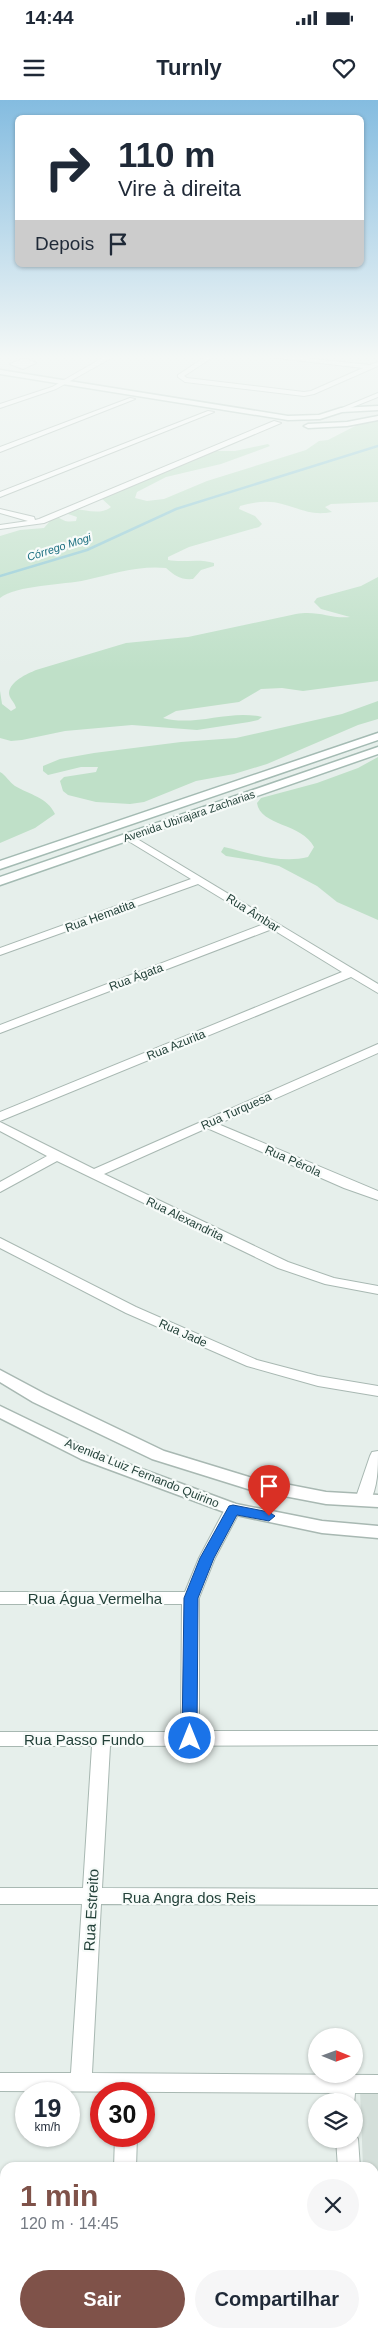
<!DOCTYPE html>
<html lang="pt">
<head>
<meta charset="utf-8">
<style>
	:root { --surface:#fff; --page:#f6f6f7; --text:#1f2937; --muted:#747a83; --accent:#7f5249 }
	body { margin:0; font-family:Helvetica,sans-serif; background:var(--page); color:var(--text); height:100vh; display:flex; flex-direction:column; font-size:19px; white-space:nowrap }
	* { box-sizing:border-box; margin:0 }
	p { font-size:16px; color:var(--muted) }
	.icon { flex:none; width:28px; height:28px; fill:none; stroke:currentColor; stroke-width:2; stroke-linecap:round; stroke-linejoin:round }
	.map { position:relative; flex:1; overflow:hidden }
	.drawer { position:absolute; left:0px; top:2062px; width:379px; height:176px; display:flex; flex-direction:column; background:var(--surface); border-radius:15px 15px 0 0; box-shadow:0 1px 4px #0004 }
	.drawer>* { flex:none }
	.banner { position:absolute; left:15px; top:15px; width:349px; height:152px; border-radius:8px; box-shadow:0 1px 4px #0004; background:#fff; color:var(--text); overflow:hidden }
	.needle { width:32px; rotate:91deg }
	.tools { position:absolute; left:308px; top:1928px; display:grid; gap:10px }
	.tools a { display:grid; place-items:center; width:55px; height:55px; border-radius:50%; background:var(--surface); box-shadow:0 1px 4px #0004; font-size:25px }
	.speed { position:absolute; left:15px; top:1982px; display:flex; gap:10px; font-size:25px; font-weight:700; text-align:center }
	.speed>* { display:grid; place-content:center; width:65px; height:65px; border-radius:50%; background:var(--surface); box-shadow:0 1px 4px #0004; line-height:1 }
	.speed small { font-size:12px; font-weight:400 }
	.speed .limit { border:8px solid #d22; background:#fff; color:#111 }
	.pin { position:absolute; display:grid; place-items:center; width:42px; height:42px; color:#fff; margin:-51px -21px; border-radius:50% 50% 50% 0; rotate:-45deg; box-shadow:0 0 5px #0007 }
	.pin .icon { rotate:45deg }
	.me { position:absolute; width:55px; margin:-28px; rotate:0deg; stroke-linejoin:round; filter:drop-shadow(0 0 4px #0008) }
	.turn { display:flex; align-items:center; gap:18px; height:105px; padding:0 20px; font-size:22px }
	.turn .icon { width:65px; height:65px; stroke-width:2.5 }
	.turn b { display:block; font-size:35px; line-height:42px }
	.then { display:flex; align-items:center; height:48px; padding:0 20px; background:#0003; gap:10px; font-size:19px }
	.round { display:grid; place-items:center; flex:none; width:52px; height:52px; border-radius:26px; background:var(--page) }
	.overview { display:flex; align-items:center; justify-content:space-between; height:85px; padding:0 20px }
	h1 { font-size:30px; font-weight:700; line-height:38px; color:var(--accent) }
	.cta { display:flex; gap:10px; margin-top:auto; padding:10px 20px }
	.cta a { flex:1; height:58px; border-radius:30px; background:var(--accent); color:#fff; font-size:20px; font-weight:700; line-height:58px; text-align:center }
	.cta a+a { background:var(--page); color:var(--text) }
	.status { display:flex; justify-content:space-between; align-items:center; height:35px; padding:0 25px; background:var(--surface); direction:ltr }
	.status svg { height:14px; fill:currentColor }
	header { display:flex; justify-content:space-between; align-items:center; height:65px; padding:0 20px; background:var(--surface); font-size:22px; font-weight:700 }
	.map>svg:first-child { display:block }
</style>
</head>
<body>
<div class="status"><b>14:44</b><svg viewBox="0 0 49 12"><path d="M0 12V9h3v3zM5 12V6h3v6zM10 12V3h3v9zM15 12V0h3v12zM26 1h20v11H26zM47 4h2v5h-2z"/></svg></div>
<header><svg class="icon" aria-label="menu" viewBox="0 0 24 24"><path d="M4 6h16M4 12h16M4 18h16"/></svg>Turnly<svg class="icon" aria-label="heart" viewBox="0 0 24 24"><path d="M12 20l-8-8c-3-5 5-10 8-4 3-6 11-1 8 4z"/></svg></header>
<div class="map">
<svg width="378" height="2238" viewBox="0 0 378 2238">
	<rect width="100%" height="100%" fill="#e6efeb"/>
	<!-- built -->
	<path fill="#d4dfda" d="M 360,1990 L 378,1990 L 378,2238 L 371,2238 L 371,2234 L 374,2234 L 374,2068 L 363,2067 Z"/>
	<!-- green -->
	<path fill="#bfe0c8" d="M 378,319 L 378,402 L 331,404 L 325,407 L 332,412 C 312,416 301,409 282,404 C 269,400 253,402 240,406 L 239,409 L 255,416 L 262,424 L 259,427 L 189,447 L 168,457 L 168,460 C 183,463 199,458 214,463 L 214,466 L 201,470 L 193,479 C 181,480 175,476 166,468 C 140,465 112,474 86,480 C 64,485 16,485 0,498 L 0,436 L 20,430 L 44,428 L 50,421 L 48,420 L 57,416 C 64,422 68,422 76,421 L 77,417 L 65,413 L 72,409 C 85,409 100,416 111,407 L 101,398 L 212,351 L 235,351 L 268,344 L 270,346 L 221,364 L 166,377 L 137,392 L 135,398 L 147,401 L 164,399 L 207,381 L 306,350 L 319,341 L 328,340 L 359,324 Z
		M 378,477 L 378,581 L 303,591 L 282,588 L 261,589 L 239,602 L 176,611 L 163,618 C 195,627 230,609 262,617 L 258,620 L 249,622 L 197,630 L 132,625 L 65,631 L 22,640 L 11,641 L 0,638 L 0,591 L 2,604 L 11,611 L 16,608 C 15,602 9,599 9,593 C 10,581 27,574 36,570 L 126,543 L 188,537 L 296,514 C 318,510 331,519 350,517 L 321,509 L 314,502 L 317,498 L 361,486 Z
		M 378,601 L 378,619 L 358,625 L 267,664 L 234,674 L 196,681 L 144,702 L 130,704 L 96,702 L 68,695 L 63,691 L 60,681 L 64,677 L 96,672 L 98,667 L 81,667 L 48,675 L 43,671 L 43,666 L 60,659 L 94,653 L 181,642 L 236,638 L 342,614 Z
		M 378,657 L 378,820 L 337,802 L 317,786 L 279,766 L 258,761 L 226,756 L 221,752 L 224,747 C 250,753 281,764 308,757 L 314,747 C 302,723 260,726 257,703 L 261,698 L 317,683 L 358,668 Z
		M 0,672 C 6,675 9,682 15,686 C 30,695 47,697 55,714 L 35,728 L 0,743 Z"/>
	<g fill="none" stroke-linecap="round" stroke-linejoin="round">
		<!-- stream -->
		<path stroke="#8ec9d4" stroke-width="2.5" d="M 0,476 L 87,450 L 176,409 L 378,346"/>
		<defs>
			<path id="minor" d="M 104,257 L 113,257 L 56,289 L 0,308 L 0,304 L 52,287 Z
				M 205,257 L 213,257 L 184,276 L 187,278 L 304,292 L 311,291 L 363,268 L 269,257 L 295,257 L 370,265 L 378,262 L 378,266 L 314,294 L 304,296 L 185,282 L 178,277 L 178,275 Z
				M 25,258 L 36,263 L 23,269 L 10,264 Z
				M 378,293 L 378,297 L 343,311 L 337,310 Z
				M 130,298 L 135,299 L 0,352 L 0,347 Z
				M 208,311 L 214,312 L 0,397 L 0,392 Z
				M 274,321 L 281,323 L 44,423 L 0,429 L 0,425 L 28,421 L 0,413 L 0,409 L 34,417 L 35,420 L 39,419 Z
				M 129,734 L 378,884 L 378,893 L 351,877 L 0,1021 L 0,1012 L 342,872 L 272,829 L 0,933 L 0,925 L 264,824 L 198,784 L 0,855 L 0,848 L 191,779 L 125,739 L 124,737 Z
				M 378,944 L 378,953 L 218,1024 L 378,1091 L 378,1100 L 344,1088 L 207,1028 L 104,1074 L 288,1162 L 334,1178 L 378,1186 L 378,1194 L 325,1184 L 278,1168 L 57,1061 L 0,1092 L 0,1082 L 47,1056 L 0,1031 L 0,1022 L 94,1069 Z
				M 0,1138 L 136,1207 L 257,1260 L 318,1276 L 378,1286 L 378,1296 L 318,1286 L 247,1266 L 126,1213 L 0,1148 Z
				M 378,1351 C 378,1369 378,1387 369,1404 L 357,1404 L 355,1400 L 370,1356 L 372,1352 Z
				M 233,1403 L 239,1405 L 241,1409 L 215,1458 L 199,1498 L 199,1631 L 378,1631 L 378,1645 L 110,1646 L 102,1788 L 378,1789 L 378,1805 L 101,1804 L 92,1973 L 378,1975 L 378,1993 L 355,1993 L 354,2005 L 354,2001 L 335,2001 L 334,1993 L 0,1991 L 0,1973 L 71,1973 L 82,1804 L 0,1804 L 0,1788 L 83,1788 L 92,1646 L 0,1646 L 0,1632 L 181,1632 L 182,1504 L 0,1504 L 0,1492 L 185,1492 L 199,1458 L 225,1409 L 227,1405 Z
				M 354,2032 L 358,2039 L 360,2068 L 338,2068 L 336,2039 L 354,2039 Z
				M 115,2036 L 137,2036 L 136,2068 L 114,2068 Z
				M 110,2234 L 132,2234 L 133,2238 L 109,2238 Z
				M 348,2234 L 370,2234 L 371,2238 L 347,2238 Z"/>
			<path id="tertiary" d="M 0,1270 L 45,1294 L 164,1351 L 249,1377 L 326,1392 L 378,1395 L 378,1407 L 326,1404 L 248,1389 L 152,1359 L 33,1302 L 0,1282 Z
				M 0,1306 L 93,1351 L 236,1404 L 322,1421 L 378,1426 L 378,1438 L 322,1433 L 227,1413 L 81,1359 L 0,1318 Z"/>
			<path id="secondary" d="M 0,270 L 288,316 L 319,315 L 341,308 L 378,306 L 378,310 L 342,312 L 320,319 L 288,320 L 0,274 Z
				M 378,316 L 378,320 L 347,326 L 308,328 L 304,326 L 308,324 L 347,322 Z
				M 378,633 L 378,640 L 0,769 L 0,761 Z
				M 378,647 L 378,654 L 0,785 L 0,777 Z"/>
		</defs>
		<!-- minor casing -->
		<use href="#minor" stroke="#a8b8b2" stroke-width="2"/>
		<!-- tertiary casing -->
		<use href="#tertiary" stroke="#a8b8b2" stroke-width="3"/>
		<!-- secondary casing -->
		<use href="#secondary" stroke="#a4bbb3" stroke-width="3"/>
		<!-- minor -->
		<use href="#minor" fill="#fff" fill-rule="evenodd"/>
		<!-- tertiary -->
		<use href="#tertiary" fill="#fff" fill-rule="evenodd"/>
		<!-- secondary -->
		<use href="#secondary" fill="#fff" fill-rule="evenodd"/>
	</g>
	<!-- sky -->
	<linearGradient id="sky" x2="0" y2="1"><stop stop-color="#84bce0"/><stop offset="0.45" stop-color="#f4f8f6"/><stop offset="1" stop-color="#f4f8f6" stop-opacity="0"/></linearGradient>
	<rect width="378" height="571" fill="url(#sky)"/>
	<!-- route -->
	<path fill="#1a73e8" stroke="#114b97" d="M 233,1405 L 269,1412 L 275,1416 L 269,1421 L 237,1415 L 214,1458 L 198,1498 L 197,1638 L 195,1643 L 190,1644 L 184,1643 L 182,1638 L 184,1498 L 200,1458 L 229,1406 Z"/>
	<g text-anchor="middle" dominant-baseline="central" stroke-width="4.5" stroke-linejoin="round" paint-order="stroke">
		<!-- far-water labels -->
		<g font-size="11" font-style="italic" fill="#1c6f80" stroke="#f7fbf9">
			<text transform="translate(59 447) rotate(-18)">Córrego Mogi</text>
		</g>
		<!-- far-street labels -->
		<g font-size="11" fill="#24423a" stroke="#f7fbf9">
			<text transform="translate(189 716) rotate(-19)">Avenida Ubirajara Zacharias</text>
		</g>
		<!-- street labels -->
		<g font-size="12" fill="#24423a" stroke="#f7fbf9">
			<text transform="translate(253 813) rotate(32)">Rua Âmbar</text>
			<text transform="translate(100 816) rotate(-20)">Rua Hematita</text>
			<text transform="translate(136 877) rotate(-21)">Rua Ágata</text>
			<text transform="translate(176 945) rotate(-22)">Rua Azurita</text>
			<text transform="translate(236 1011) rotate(-24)">Rua Turquesa</text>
			<text transform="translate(293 1061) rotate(24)">Rua Pérola</text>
			<text transform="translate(185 1119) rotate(26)">Rua Alexandrita</text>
			<text transform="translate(183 1233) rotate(24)">Rua Jade</text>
			<text transform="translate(142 1373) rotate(22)">Avenida Luiz Fernando Quirino</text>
		</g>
		<!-- near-street labels -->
		<g font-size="15" fill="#24423a" stroke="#f7fbf9">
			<text x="95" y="1498">Rua Água Vermelha</text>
			<text x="84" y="1639">Rua Passo Fundo</text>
			<text x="189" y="1797">Rua Angra dos Reis</text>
			<text transform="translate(91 1810) rotate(-87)">Rua Estreito</text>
		</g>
	</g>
</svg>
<div class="tools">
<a><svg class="needle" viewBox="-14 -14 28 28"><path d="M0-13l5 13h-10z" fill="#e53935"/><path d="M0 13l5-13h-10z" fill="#747a83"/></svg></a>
<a><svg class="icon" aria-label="layers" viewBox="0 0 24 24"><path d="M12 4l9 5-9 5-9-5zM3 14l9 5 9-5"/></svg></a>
</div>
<div class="speed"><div>19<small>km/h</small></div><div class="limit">30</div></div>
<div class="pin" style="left:269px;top:1416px;background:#d93025"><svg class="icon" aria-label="arrive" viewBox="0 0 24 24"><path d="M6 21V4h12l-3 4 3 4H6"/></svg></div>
<svg class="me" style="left:190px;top:1638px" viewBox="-20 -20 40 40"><circle r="17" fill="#1a73e8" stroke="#fff" stroke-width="3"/><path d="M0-11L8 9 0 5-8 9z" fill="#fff"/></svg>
<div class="banner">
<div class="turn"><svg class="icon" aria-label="right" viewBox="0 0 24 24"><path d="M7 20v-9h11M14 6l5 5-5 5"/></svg><div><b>110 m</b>Vire à direita</div></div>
<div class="then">Depois<svg class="icon" aria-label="arrive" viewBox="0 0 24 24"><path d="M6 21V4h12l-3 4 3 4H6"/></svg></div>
</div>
<section class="drawer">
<div class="overview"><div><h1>1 min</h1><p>120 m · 14:45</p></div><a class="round"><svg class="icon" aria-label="close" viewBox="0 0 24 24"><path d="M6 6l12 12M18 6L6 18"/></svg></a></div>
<div class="cta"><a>Sair</a><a>Compartilhar</a></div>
</section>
</div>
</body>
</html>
